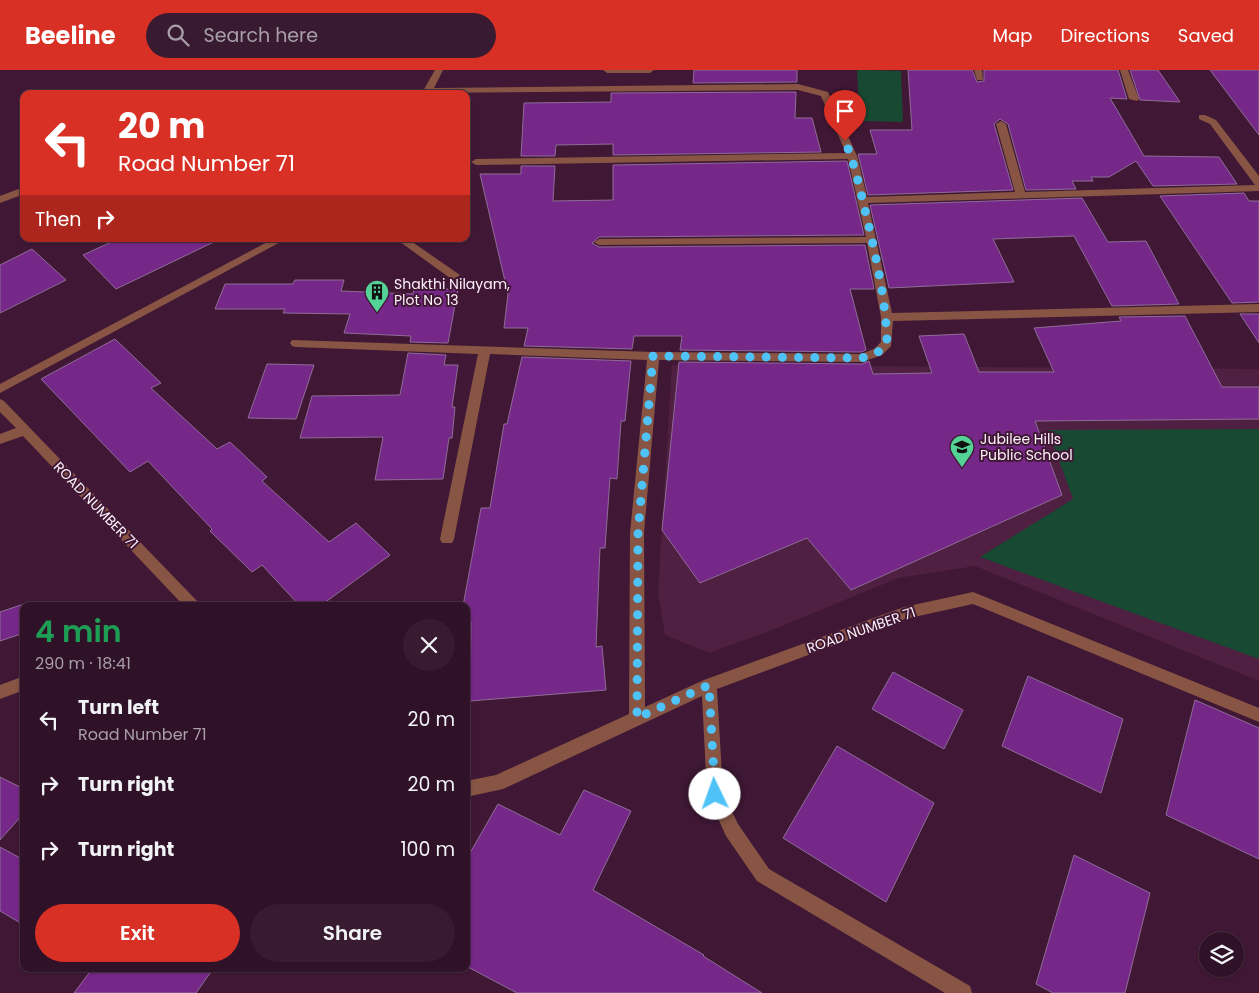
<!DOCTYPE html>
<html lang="en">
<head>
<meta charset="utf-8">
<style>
	:root { --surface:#301228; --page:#381b30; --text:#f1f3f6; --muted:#a89ea8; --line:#4b3245; --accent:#d93025 }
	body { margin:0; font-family:Poppins,sans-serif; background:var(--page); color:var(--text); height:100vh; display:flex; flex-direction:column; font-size:19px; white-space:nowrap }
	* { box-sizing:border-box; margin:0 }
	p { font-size:16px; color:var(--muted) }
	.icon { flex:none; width:28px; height:28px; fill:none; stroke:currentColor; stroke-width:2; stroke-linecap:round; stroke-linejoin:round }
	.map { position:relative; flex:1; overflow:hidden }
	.sheet { position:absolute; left:20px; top:532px; width:450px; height:370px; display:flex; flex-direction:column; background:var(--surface); border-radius:10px; box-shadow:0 1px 4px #0004,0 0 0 1px var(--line) }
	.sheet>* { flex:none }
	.banner { position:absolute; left:20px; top:20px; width:450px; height:152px; border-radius:10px; box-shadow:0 1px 4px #0004,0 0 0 1px var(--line); background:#d93025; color:#fff; overflow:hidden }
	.buttons { position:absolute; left:1199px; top:862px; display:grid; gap:10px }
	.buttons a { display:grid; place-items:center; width:45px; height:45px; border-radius:50%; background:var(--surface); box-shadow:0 1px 4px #0004,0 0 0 1px var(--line); font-size:25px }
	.pin { position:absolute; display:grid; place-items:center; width:42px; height:42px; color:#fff; margin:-51px -21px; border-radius:50% 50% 50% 0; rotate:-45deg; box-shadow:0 0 5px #0007 }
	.pin .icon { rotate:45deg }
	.me { position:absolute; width:55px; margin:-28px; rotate:357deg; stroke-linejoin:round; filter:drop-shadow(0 0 4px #0008) }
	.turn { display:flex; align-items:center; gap:18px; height:105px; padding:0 15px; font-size:22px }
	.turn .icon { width:65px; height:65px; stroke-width:2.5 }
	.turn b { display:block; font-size:35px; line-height:42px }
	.then { display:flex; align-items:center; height:48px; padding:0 15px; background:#0003; gap:10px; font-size:19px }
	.round { display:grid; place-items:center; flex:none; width:52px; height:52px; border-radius:26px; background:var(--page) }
	.head { display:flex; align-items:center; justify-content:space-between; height:85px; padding:0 15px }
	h1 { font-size:30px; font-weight:600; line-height:38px; color:#1e9e55 }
	.cta { display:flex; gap:10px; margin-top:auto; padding:10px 15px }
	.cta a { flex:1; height:58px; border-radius:30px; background:var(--accent); color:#fff; font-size:20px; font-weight:600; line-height:58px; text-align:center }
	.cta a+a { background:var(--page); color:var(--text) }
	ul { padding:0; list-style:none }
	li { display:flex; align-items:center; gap:15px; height:65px; padding:0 15px }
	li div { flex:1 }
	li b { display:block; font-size:19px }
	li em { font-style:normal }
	header { display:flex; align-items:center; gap:30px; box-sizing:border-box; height:70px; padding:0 25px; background:var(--accent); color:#fff }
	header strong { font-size:24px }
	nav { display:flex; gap:28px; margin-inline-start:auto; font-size:18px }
	.search { width:350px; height:45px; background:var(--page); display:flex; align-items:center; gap:12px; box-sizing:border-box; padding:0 18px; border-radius:28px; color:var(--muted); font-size:19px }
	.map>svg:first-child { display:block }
</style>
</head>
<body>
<header>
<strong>Beeline</strong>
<div class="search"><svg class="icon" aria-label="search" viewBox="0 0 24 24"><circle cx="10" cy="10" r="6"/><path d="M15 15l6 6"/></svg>Search here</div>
<nav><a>Map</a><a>Directions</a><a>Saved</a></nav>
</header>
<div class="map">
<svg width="1259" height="923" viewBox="0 0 1259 923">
	<rect width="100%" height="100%" fill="#401835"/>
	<!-- built -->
	<path fill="#4f2042" d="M 672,295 L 1259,299 L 1259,611 L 975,496 L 898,508 L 772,560 L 709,583 L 665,565 L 658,522 Z"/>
	<!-- green -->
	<path fill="#184932" d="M 857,0 L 901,1 L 903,52 L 860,51 Z
		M 1259,359 L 1259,589 L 980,487 L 1073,429 L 1048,360 Z"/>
	<!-- building -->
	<path fill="#762889" stroke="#8e6c97" d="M 694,0 L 797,0 L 797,12 L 693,13 Z
		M 908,0 L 972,0 L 977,12 L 984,11 L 984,0 L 1118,0 L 1127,29 L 1110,28 L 1144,86 L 1219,87 L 1237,114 L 1153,116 L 1136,91 L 1109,107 L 1091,107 L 1093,111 L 1072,111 L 1076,119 L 1026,120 L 1008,54 L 1000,49 L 994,54 L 1013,120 L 868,125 L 858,84 L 877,84 L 870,60 L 912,60 Z
		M 1130,0 L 1158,0 L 1180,32 L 1140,30 Z
		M 1210,0 L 1259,0 L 1259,65 Z
		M 796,22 L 795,48 L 812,48 L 821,82 L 613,85 L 613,74 L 556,75 L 555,86 L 521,86 L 524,33 L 611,32 L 611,23 Z
		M 847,91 L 864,165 L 599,167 L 592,173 L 599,177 L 865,175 L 874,219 L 850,219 L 866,280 L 861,282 L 680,280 L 682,266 L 634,266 L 632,279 L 524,276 L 528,258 L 504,258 L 508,224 L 480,104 L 521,104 L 521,96 L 555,96 L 553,131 L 613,130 L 613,95 Z
		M 1244,123 L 1249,131 L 1259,131 L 1259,232 L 1232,233 L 1160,126 Z
		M 1082,128 L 1108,172 L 1146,171 L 1179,234 L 1112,236 L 1074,166 L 993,169 L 1014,212 L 889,218 L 870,135 Z
		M 118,169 L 220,169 L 116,219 L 83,185 Z
		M 32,179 L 66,210 L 0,243 L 0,195 Z
		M 295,210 L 344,210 L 341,221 L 413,224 L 414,219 L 458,219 L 448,273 L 410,272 L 411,266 L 344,263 L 350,244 L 283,243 L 285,239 L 215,239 L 225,214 L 293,214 Z
		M 1240,244 L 1259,244 L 1259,273 Z
		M 1185,246 L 1222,317 L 1259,317 L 1259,349 L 1035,351 L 1062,425 L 851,520 L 807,468 L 700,513 L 662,460 L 679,292 L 862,294 L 869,291 L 873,304 L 932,303 L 919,266 L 964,264 L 979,302 L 1054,302 L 1034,258 L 1121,251 L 1119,247 Z
		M 115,269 L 161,313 L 151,318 L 217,379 L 230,372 L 267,407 L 262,411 L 329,472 L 356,453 L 390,485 L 320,536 L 300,536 L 262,495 L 252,502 L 210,461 L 212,459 L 148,391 L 130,402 L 41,309 Z
		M 408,283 L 446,285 L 444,295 L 458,295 L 452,337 L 455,337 L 452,368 L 449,368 L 443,409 L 375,410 L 383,367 L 300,368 L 312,326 L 400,325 Z
		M 522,287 L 631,291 L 625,351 L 621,351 L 617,409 L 610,408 L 605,478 L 600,478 L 596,577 L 602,576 L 606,620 L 470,631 L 471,552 L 466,551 L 466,536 L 463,536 L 481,438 L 490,438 L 504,354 L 507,354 Z
		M 267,294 L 314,295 L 296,349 L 248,348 Z
		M 24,534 L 24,563 L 0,571 L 0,542 Z
		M 893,602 L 963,640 L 944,679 L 872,639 Z
		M 1028,606 L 1123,649 L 1101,723 L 1002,676 Z
		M 1195,630 L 1259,658 L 1259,789 L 1166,745 Z
		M 837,676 L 934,733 L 886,832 L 783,768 Z
		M 0,707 L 24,719 L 24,743 L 0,770 Z
		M 584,720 L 631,741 L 593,820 L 704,885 L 703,886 L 762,923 L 517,923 L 466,896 L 466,790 L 498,734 L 560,765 Z
		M 0,777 L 24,790 L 24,855 L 0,841 Z
		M 1074,785 L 1150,823 L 1125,923 L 1053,923 L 1036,914 Z
		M 92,899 L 213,899 L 196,923 L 74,923 Z"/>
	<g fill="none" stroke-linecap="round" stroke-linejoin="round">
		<!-- minor -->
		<path fill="#854" fill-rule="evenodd" d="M 435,0 L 443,0 L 434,18 L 798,14 L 828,22 L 857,86 L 867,127 L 1015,122 L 996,54 L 1001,51 L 1006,54 L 1025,122 L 1255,115 L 1210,54 L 1199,49 L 1199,45 L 1205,45 L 1216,50 L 1259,106 L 1259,121 L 868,133 L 892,243 L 1259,234 L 1259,242 L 893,251 L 891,276 L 882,285 L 862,292 L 659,290 L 644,463 L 645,637 L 704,610 L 904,537 L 973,522 L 1259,638 L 1259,652 L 973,534 L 905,549 L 717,619 L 723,723 L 738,754 L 769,799 L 970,916 L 972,923 L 945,923 L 757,811 L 726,766 L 707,724 L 702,626 L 503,719 L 466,727 L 466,711 L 496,705 L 629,644 L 630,463 L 647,290 L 490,284 L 454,469 L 452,473 L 442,473 L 440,469 L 478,284 L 296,277 L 292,276 L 290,273 L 292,270 L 653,282 L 861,284 L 874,279 L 881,272 L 881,247 L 867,173 L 599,175 L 594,172 L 599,169 L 866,167 L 848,89 L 476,95 L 471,92 L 476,89 L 846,83 L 821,26 L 798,20 L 425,23 L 423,21 Z
			M 603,0 L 654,0 L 650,3 L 607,3 Z
			M 974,0 L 982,0 L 983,10 L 977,10 Z
			M 1120,0 L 1128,0 L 1139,29 L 1137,31 L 1129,29 Z
			M 24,117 L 24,124 L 0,133 L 0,126 Z
			M 273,169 L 286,169 L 0,323 L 0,314 Z
			M 396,169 L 408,169 L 460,205 L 454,209 L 450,208 Z
			M 0,329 L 4,331 L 29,357 L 198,532 L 200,536 L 184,536 L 23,366 L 0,374 L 0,364 L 16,358 L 0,342 Z
			M 24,606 L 24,620 L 0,629 L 0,615 Z"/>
	</g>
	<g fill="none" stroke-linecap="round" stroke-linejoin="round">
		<!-- route -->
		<path stroke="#4fc3f7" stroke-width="9" stroke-dasharray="0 16.2" d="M 715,724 L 709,615 L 637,648 L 638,463 L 653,286 L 862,288 L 878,282 L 887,273 C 886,232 877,192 868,152 C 861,125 856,97 845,71"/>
	</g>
	<!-- icons -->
	<defs>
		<symbol id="building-pin" viewBox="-11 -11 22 30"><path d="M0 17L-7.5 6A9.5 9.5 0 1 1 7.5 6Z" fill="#54d396" stroke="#401835"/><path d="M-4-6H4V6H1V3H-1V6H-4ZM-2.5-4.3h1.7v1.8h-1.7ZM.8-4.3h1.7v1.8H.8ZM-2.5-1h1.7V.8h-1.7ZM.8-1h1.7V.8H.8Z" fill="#111"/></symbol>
		<symbol id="school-pin" viewBox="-11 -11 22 30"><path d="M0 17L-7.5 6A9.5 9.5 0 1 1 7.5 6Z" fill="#54d396" stroke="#401835"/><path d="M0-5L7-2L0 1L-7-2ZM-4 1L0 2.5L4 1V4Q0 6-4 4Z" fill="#111"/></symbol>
	</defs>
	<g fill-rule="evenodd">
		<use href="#building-pin" x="363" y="208" width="28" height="38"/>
		<use href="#school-pin" x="948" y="363" width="28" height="38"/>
	</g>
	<g text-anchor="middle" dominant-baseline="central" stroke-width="4" stroke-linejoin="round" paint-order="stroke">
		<!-- poi labels -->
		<g font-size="14" fill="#fcf1f8" stroke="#401835" text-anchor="start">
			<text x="394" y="214">Shakthi Nilayam,<tspan x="394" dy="16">Plot No 13</tspan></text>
			<text x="980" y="369">Jubilee Hills<tspan x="980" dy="16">Public School</tspan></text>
		</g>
		<!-- street labels -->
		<g font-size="14" fill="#fcf1f8" stroke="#401835">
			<text transform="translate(96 435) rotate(46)">ROAD NUMBER 71</text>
			<text transform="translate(861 560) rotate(-19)">ROAD NUMBER 71</text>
		</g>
	</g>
</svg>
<div class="buttons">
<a><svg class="icon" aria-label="layers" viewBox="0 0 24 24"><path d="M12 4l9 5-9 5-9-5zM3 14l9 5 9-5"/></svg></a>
</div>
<div class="pin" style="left:845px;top:71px;background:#d93025"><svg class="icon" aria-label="arrive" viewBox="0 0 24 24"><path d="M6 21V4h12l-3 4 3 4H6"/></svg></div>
<svg class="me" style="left:715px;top:724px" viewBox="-20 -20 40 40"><circle r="19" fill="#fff"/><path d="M0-13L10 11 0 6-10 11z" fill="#4fc3f7"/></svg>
<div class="banner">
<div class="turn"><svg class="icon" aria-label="left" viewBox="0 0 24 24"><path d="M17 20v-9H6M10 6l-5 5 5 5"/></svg><div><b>20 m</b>Road Number 71</div></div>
<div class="then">Then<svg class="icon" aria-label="right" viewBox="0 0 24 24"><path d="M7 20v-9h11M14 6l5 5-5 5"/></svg></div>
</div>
<section class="sheet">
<div class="head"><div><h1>4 min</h1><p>290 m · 18:41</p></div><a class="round"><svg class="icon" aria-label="close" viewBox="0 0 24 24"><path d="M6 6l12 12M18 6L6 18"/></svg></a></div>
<ul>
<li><svg class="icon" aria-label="left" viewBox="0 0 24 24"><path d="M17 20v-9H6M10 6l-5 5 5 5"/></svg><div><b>Turn left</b><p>Road Number 71</p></div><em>20 m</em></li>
<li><svg class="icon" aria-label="right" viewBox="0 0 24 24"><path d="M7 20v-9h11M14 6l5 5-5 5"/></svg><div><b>Turn right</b></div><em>20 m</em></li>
<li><svg class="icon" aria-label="right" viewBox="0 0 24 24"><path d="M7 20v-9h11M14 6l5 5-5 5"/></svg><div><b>Turn right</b></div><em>100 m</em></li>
</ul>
<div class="cta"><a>Exit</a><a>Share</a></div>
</section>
</div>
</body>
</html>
